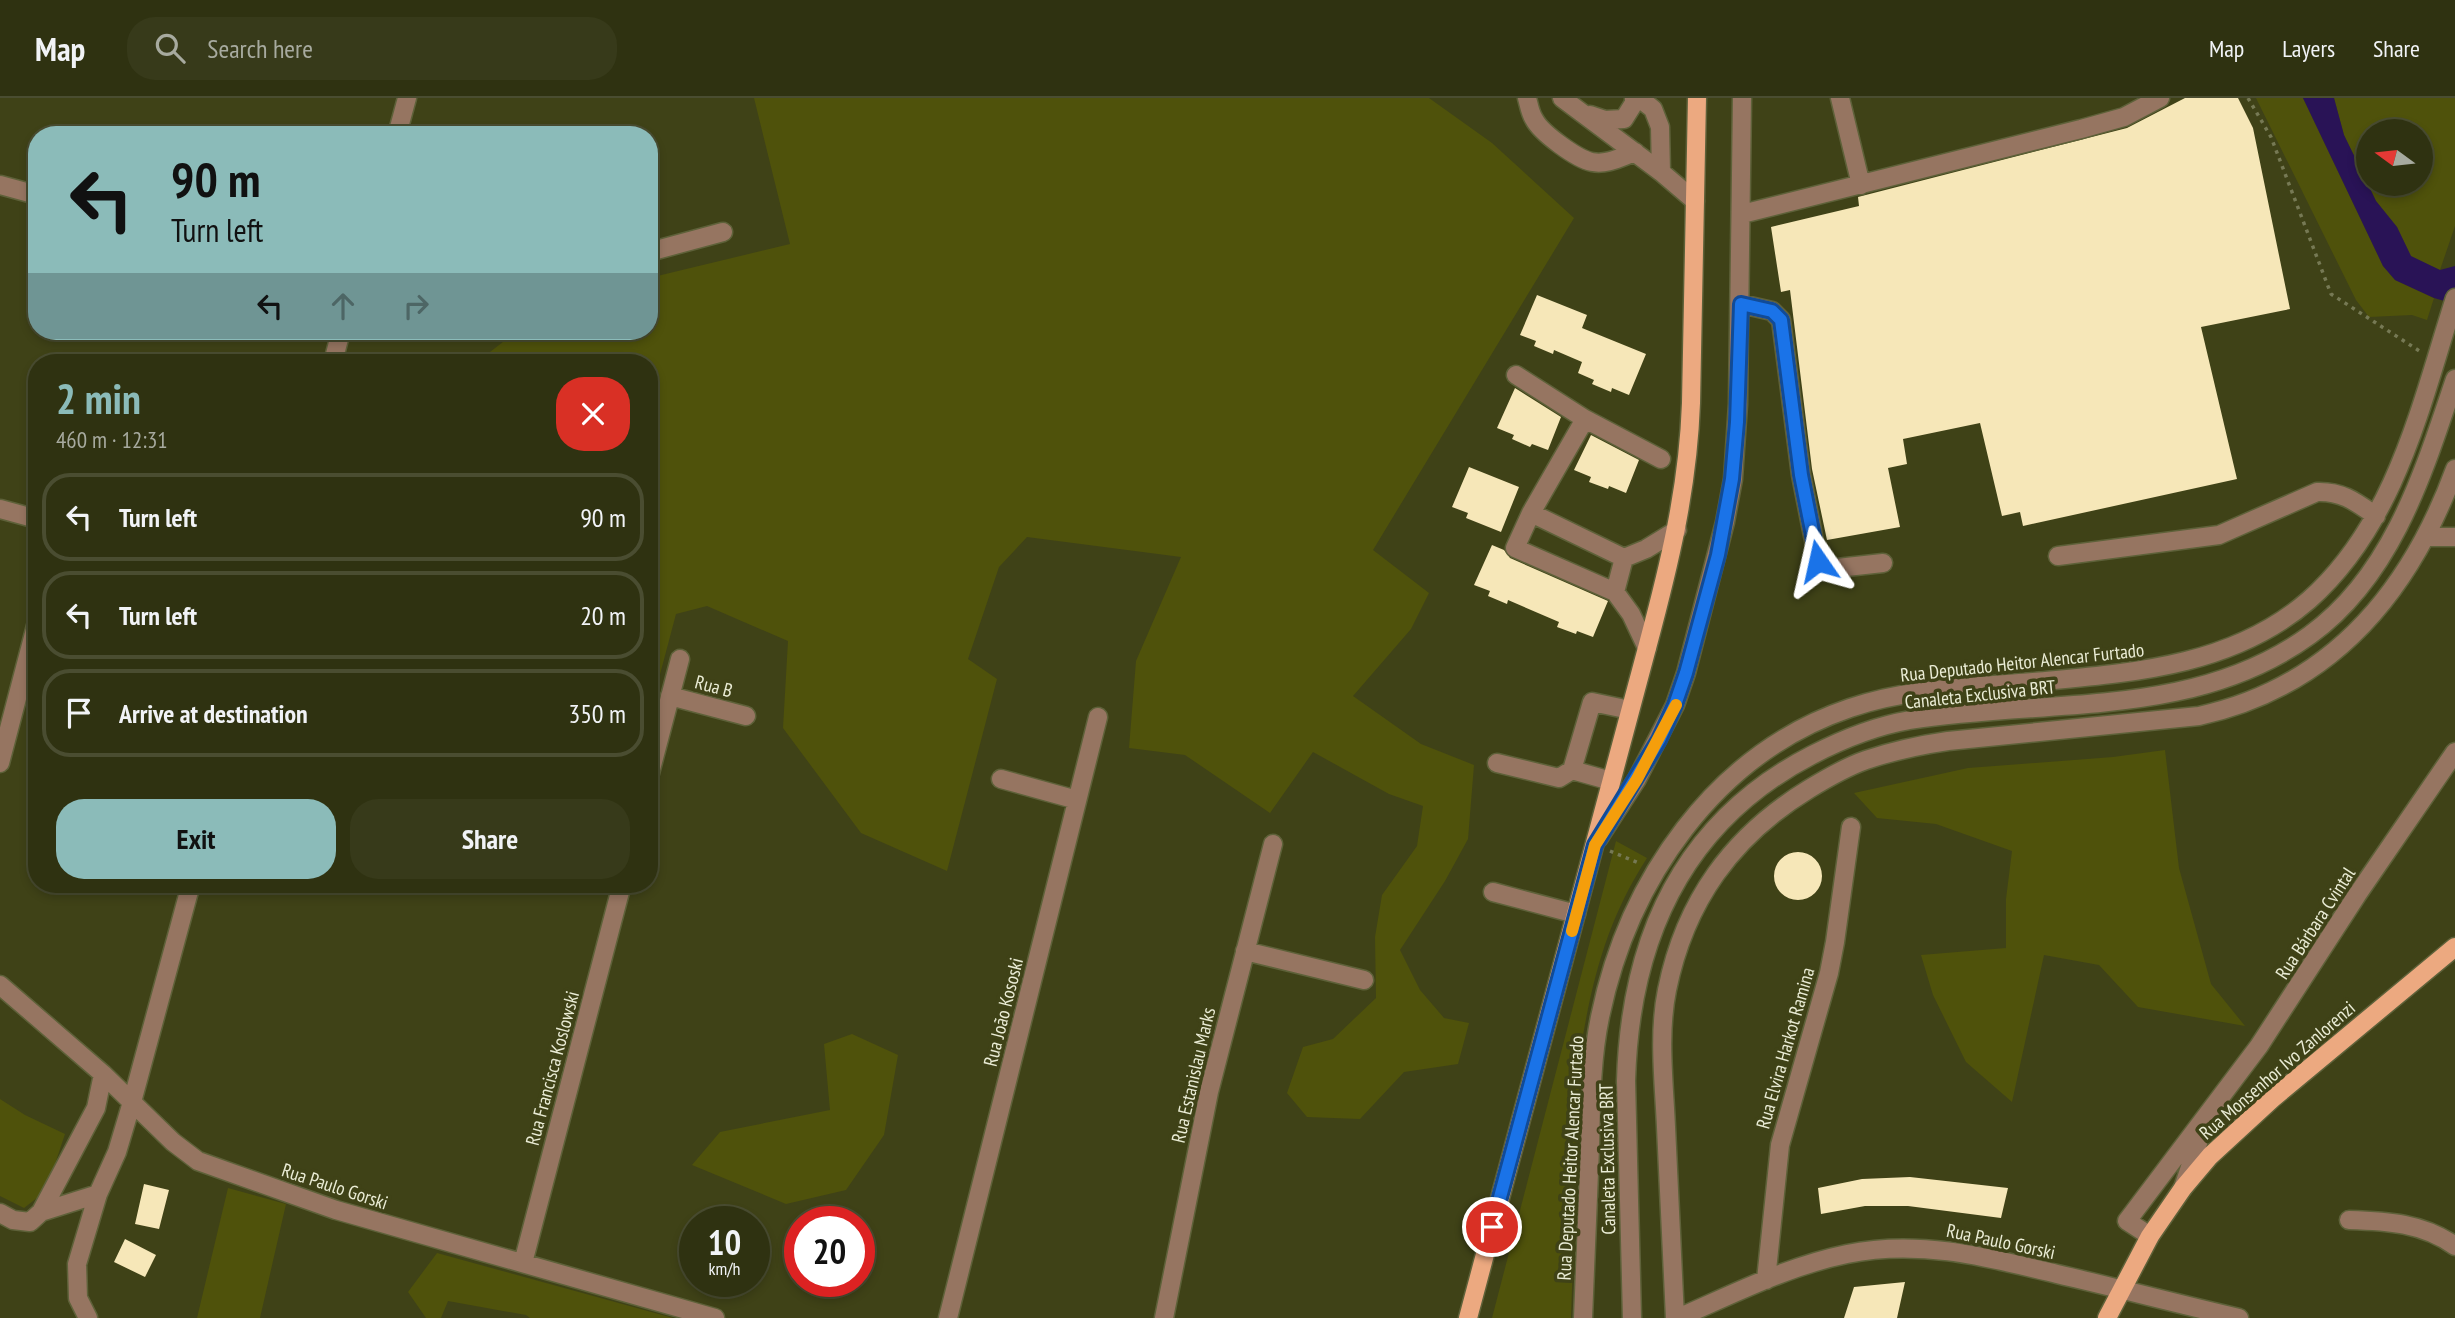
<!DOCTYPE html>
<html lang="en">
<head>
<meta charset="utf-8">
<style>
	:root { --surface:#2f3211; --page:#373a1a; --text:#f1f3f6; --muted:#a7aa9f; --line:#4a4d31; --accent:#8bbbb9 }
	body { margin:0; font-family:"PT Sans Narrow",sans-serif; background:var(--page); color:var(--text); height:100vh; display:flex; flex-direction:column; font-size:26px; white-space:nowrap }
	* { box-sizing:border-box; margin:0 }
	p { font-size:23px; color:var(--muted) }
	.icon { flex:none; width:38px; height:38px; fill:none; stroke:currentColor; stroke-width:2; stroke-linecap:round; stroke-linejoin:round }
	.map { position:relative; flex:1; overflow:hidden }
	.sheet { position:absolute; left:28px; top:256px; width:630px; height:539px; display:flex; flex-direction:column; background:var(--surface); border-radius:28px; box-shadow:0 4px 10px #0003,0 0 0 2px var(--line) }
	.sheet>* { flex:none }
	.banner { position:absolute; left:28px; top:28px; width:630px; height:214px; border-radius:28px; box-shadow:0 4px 10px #0003,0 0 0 2px var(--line); background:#8bbbb9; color:#111; overflow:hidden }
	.needle { width:46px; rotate:285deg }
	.buttons { position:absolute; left:2356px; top:21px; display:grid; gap:14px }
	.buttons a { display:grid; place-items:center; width:77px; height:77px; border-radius:50%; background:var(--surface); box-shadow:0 4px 10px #0003,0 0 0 2px var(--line); font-size:35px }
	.speed { position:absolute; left:679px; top:1108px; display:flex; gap:14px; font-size:35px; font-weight:700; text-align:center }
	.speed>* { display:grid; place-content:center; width:91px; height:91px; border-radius:50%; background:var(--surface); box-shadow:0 4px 10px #0003,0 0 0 2px var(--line); line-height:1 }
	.speed small { font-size:18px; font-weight:400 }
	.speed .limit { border:10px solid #d22; background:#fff; color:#111 }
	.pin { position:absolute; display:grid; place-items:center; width:60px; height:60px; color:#fff; margin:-30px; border:4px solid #fff; border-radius:50%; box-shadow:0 2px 7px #0007 }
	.me { position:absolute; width:77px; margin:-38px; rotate:349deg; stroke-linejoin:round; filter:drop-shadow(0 0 5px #0008) }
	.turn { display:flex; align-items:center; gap:24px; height:147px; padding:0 28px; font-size:32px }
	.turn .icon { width:91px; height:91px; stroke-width:2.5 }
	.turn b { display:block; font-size:49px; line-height:60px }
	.lanes { display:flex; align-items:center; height:66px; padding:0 28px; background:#0003; justify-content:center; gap:35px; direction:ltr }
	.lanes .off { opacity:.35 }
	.round { display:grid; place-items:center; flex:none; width:74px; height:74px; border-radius:28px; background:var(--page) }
	.headline { display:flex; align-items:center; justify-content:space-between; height:119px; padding:0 28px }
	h1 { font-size:42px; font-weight:700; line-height:52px; color:var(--accent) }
	.cta { display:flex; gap:14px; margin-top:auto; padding:14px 28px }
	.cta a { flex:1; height:80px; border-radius:28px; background:var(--accent); color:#111; font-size:28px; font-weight:700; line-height:80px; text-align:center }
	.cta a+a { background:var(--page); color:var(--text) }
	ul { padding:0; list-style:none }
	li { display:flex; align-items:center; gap:21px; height:88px; margin:0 14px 10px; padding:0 14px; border:4px solid var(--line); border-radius:28px }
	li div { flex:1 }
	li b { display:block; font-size:26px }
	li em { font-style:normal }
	header { display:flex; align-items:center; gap:42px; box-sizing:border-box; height:98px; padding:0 35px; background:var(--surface); border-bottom:2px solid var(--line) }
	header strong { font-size:33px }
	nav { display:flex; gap:38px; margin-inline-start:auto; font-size:24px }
	.search { width:490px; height:63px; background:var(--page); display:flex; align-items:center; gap:18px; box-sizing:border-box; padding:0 24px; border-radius:28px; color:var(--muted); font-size:26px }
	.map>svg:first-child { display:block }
</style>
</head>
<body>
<header>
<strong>Map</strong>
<div class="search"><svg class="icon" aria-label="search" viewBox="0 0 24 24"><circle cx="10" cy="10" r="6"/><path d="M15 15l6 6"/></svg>Search here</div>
<nav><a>Map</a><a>Layers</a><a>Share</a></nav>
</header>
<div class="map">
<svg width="2455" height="1220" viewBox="0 0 2455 1220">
	<rect width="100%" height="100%" fill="#3f4217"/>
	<!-- green -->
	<path fill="#4f520b" d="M 754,0 L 1429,0 L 1492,45 L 1574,120 L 1373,452 L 1429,495 L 1411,531 L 1353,598 L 1421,646 L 1474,667 L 1468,741 L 1445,783 L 1400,852 L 1420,892 L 1444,920 L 1469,925 L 1458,966 L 1404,974 L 1360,1021 L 1307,1019 L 1287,995 L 1303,949 L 1333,941 L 1376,900 L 1375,839 L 1382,797 L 1417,748 L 1423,708 L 1389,696 L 1313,654 L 1270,715 L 1185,657 L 1129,650 L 1136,563 L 1181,459 L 1027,439 L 999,469 L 968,561 L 997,581 L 947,773 L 861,735 L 783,630 L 788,543 L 707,508 L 676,516 L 649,618 L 649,264 L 477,264 L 517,233 L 649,233 L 649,180 L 790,146 Z
		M 2256,0 L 2303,0 L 2383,168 L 2395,182 L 2434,200 L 2427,222 L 2412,217 L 2369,219 L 2356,202 Z
		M 2334,0 L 2455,0 L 2455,128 L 2440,172 L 2411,159 L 2397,129 L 2376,103 L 2368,86 L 2420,86 L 2420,33 L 2368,33 L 2368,86 L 2344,37 Z
		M 2165,652 L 2179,770 L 2211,886 L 2245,928 L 2138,909 L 2099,867 L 2044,857 L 2012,1004 L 1966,964 L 1933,897 L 1921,857 L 2006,850 L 2006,801 L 2012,753 L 1936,726 L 1877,720 L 1854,695 L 1968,670 L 2113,659 Z
		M 1616,743 L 1647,760 C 1607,822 1592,881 1580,955 L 1571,1220 L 1492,1220 Z
		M 852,936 L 898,957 L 884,1037 L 846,1092 L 786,1106 L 692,1067 L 720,1034 L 830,1012 L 824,946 Z
		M 0,1001 L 25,1017 L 65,1036 L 46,1093 L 24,1110 L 0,1098 Z
		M 228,1090 L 286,1106 L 260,1220 L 197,1220 Z
		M 437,1155 L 673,1220 L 530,1220 L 526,1217 L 448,1203 L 441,1220 L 426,1220 L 408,1194 Z"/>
	<!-- water -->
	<path fill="#291356" d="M 2303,0 L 2334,0 L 2344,37 L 2376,103 L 2397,129 L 2411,158 L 2440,172 L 2455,168 L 2455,206 L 2434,200 L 2395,182 L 2383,168 Z"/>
	<!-- building -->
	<path fill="#f6e7b8" d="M 2185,0 L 2238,0 L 2253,30 L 2290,211 L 2201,229 L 2237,381 L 2023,428 L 2020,414 L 2002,418 L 1980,325 L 1903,341 L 1907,366 L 1888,370 L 1900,429 L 1827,442 L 1812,371 L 1790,192 L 1781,194 L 1771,129 L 1859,108 L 1858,99 L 2127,30 Z
		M 1537,197 L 1587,217 L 1582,230 L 1646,256 L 1629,297 L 1612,290 L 1611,294 L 1592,286 L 1594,282 L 1578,275 L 1582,264 L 1554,252 L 1553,256 L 1534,248 L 1536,243 L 1520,237 Z
		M 1515,290 L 1561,319 L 1548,352 L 1532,346 L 1530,349 L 1512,341 L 1514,337 L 1497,330 Z
		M 1591,337 L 1639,362 L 1626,395 L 1609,388 L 1608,391 L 1589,384 L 1591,379 L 1574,372 Z
		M 1469,369 L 1519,389 L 1501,434 L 1466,420 L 1468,415 L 1452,409 Z
		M 1492,447 L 1504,452 L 1510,460 L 1608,503 L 1593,539 L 1577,533 L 1576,536 L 1557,529 L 1559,524 L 1508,502 L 1507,506 L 1488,498 L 1490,493 L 1474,487 Z
		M1774 778a24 24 0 1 1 48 0a24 24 0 1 1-48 0Z
		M 1910,1079 L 2008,1090 L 2001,1120 L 1908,1108 L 1865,1108 L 1821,1116 L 1818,1090 L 1862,1081 Z
		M 144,1086 L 169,1092 L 159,1131 L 135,1126 Z
		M 125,1141 L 156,1157 L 145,1179 L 114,1164 Z
		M 1905,1184 L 1897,1220 L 1844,1220 L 1854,1189 Z"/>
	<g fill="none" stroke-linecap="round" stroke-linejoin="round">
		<defs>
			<path id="minor" d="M 1527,0 C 1529,7 1530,15 1534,21 C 1541,35 1577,61 1592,64 C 1607,67 1621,59 1635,54
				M 1562,0 L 1661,74 L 1695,103
				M 1639,0 L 1653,11 L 1660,29 L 1661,74
				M 1840,0 L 1861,87
				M 1590,17 L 1605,22 L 1624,21 L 1634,5 L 1634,0
				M 397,37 L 407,0
				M 0,87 L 37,97
				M 1742,116 L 2081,31 L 2124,19 L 2160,0
				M 649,154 L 723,134
				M 1741,206 L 1772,213 L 1781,222 L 1801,377 L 1818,463 L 1828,471 L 1883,465
				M 333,264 L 341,233
				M 1516,277 L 1585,321 L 1531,415 L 1515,450 L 1615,494 L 1631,516 L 1647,550
				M 1585,321 L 1661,361
				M 0,411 L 37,421
				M 1531,415 L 1624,460 L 1646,451 L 1677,432
				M 2425,439 L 2455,439
				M 2058,458 L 2219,437 L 2317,394 C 2342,393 2356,404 2376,418
				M 1615,494 L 1624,460
				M 670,598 L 746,618
				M 0,665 L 37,524
				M 1497,665 L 1559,680 L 1572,672
				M 649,679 L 680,561
				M 1001,681 L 1077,702
				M 1611,683 L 1572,672 L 1592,604 L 1630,612
				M 1598,741 L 1637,681 L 1675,607 L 1686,575 L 1725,424 L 1733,381 L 1738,306 L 1742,0
				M 1493,794 L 1576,816
				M 1245,853 L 1364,882
				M 0,887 L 103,976 L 173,1044 L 198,1063 L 336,1112 L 715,1220
				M 2183,1090 L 2203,1030
				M 41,1114 L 98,1096
				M 0,1115 L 13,1122 L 30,1124 L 41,1114 L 96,1010 L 103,976
				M 2349,1122 C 2387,1123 2423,1125 2455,1148
				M 2150,1138 L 2127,1123 L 2259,948 L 2357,797 L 2455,654
				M 523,1165 L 622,786
				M 1766,1182 L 1780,1047 L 1829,875 L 1835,844 L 1851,729
				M 88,1220 L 78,1200 L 77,1166 L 98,1096 L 117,1054 L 132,1004 L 191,786
				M 948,1220 L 1098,619
				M 1164,1220 L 1209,994 L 1273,746
				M 1583,1220 C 1585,1163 1588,1107 1590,1050 C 1591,1007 1591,962 1600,919 C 1628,783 1714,656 1850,610 C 1908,590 1972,589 2033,584 C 2130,575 2232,569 2309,502 C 2396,425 2421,306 2455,200
				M 1632,1220 L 1626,983 C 1630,842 1682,724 1812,657 C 1843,641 1875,628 1910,622 C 2045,600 2193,622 2310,537 C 2393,477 2424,373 2455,281
				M 1675,1220 C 1672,1156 1669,1093 1666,1029 C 1664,984 1658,936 1667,892 C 1685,803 1732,738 1809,691 C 1827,680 1846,669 1866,662 C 1893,653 1920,647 1948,643 L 2199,618 C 2331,589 2410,494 2455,371
				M 1678,1220 C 1733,1196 1788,1168 1847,1156 C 1919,1141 1987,1159 2057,1176 C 2118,1190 2178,1206 2239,1220"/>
			<path id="major" d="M 1468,1220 L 1647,550 C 1669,468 1688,391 1691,305 L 1697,0
				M 2107,1220 L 2150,1138 L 2183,1090 L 2210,1058 L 2272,1001 L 2455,849"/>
		</defs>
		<!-- minor casing -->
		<use href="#minor" stroke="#5e6139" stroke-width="21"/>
		<!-- major casing -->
		<use href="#major" stroke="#5e6139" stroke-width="21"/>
		<!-- path -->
		<path stroke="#767954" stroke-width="3.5" stroke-dasharray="3.5 5" stroke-linecap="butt" d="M 2248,0 L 2271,39 L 2331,196 L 2421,254
			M 1610,753 L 1641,766"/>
		<!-- minor -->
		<use href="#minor" stroke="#967561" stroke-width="18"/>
		<!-- major -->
		<use href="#major" stroke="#eca980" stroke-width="18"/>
	</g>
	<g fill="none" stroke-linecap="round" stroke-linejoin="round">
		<defs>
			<path id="route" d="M 1492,1129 L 1595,747 L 1659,642 L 1675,607 L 1686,575 L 1718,457 L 1732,381 L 1737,324 L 1741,206 L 1772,213 L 1781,222 L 1801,377 L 1818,463"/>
		</defs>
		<!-- route casing -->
		<use href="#route" stroke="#114b97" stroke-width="18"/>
		<!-- route -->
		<use href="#route" stroke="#1a73e8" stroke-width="12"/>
		<!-- slow -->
		<path stroke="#f59e0b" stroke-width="12" d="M 1572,833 L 1595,747 L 1637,681 L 1676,607"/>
	</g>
	<g text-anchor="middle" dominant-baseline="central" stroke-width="7" stroke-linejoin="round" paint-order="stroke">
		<!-- street labels -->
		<g font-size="19" fill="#eaecd5" stroke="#3f4217">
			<text transform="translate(2022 564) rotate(-6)">Rua Deputado Heitor Alencar Furtado</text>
			<text transform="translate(714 588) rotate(15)">Rua B</text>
			<text transform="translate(1980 596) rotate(-6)">Canaleta Exclusiva BRT</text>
			<text transform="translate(2315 825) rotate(-57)">Rua Bárbara Cvintal</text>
			<text transform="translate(1003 914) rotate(-76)">Rua João Kososki</text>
			<text transform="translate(1785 950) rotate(-74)">Rua Elvira Harkot Ramina</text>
			<text transform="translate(552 970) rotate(-75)">Rua Francisca Koslowski</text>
			<text transform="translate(2277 972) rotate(-41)">Rua Monsenhor Ivo Zanlorenzi</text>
			<text transform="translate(1193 977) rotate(-77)">Rua Estanislau Marks</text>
			<text transform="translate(1570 1060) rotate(-87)">Rua Deputado Heitor Alencar Furtado</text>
			<text transform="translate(1607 1061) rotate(-91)">Canaleta Exclusiva BRT</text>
			<text transform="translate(335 1088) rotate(18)">Rua Paulo Gorski</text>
			<text transform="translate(2001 1143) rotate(12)">Rua Paulo Gorski</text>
		</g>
	</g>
</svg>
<div class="buttons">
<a><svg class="needle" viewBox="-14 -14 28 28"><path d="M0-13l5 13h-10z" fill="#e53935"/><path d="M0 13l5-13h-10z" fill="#a7aa9f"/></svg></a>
</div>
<div class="speed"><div>10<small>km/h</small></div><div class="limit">20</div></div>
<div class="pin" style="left:1492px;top:1129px;background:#d93025"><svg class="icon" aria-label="arrive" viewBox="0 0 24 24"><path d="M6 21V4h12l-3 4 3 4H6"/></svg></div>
<svg class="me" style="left:1818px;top:463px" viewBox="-20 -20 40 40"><path d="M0-17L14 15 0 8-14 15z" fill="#1a73e8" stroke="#fff" stroke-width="4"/></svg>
<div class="banner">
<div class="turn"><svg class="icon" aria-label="left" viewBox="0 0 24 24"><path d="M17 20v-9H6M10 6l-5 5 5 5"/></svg><div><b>90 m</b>Turn left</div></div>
<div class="lanes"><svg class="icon" aria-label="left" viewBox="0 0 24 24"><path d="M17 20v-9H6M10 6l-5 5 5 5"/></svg><svg class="icon off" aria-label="ahead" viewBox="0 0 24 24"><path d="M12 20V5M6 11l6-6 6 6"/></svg><svg class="icon off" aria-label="right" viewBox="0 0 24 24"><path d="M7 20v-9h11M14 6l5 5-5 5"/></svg></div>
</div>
<section class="sheet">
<div class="headline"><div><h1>2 min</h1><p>460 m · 12:31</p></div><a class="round" style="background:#d93025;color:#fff"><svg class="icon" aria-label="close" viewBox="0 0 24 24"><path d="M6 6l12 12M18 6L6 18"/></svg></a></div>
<ul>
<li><svg class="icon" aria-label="left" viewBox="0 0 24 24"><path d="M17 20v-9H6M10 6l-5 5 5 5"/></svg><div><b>Turn left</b></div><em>90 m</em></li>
<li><svg class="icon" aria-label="left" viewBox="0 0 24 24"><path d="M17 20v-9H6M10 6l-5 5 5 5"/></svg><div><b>Turn left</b></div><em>20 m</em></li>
<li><svg class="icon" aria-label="arrive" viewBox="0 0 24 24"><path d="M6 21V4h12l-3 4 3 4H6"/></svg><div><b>Arrive at destination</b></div><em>350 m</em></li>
</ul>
<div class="cta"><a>Exit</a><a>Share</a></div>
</section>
</div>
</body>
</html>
